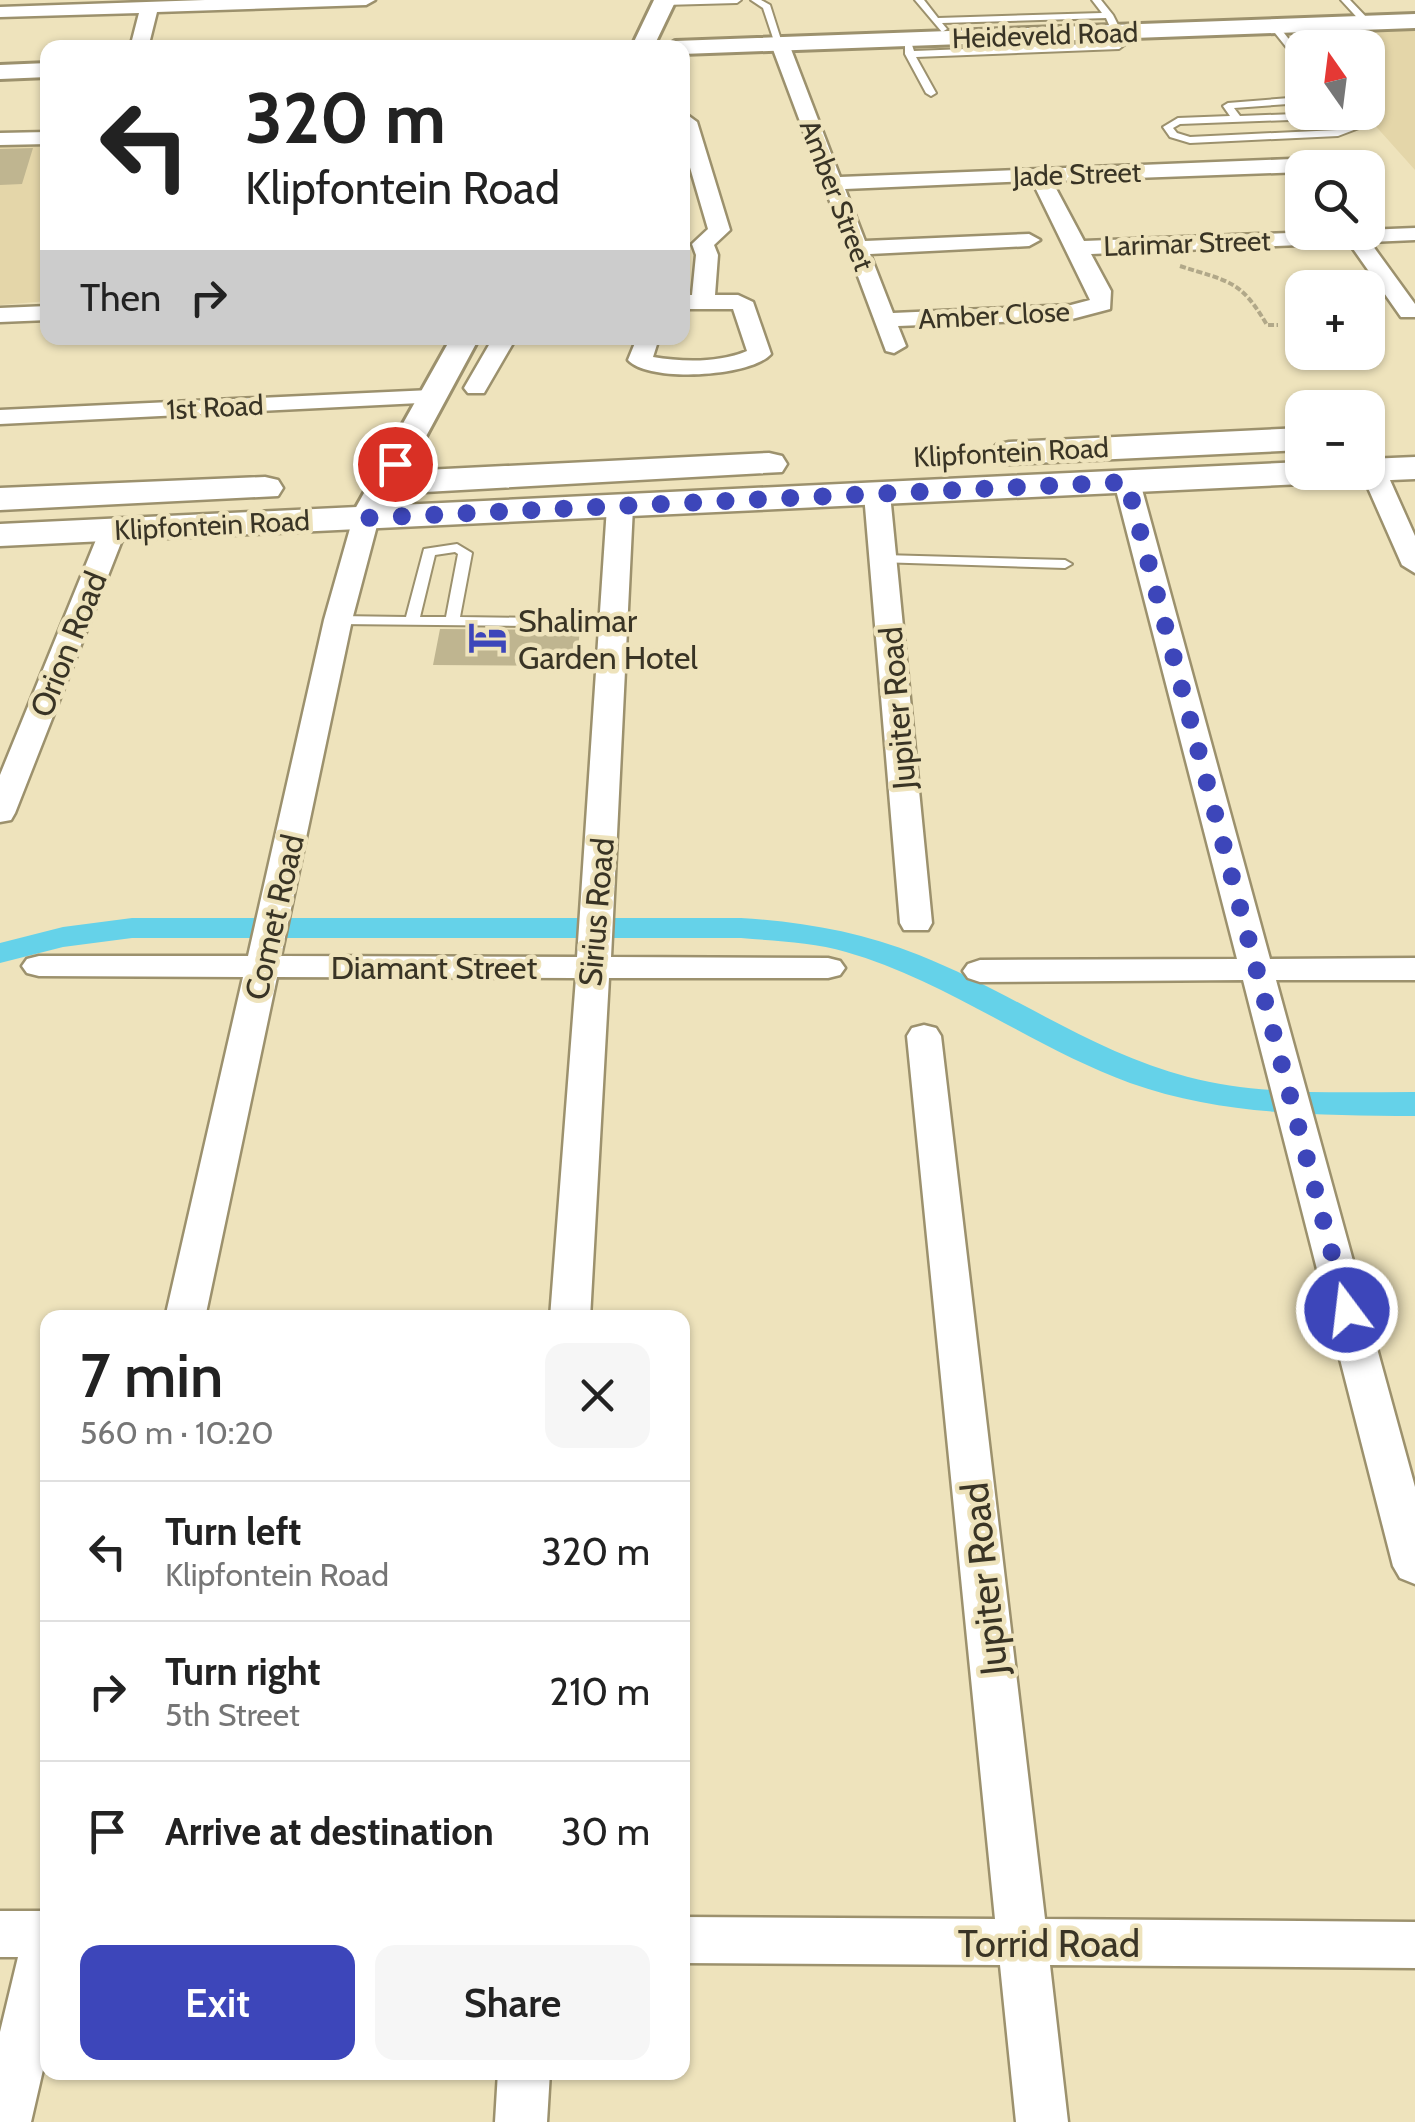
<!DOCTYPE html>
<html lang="en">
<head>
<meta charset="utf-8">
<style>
	:root { --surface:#fff; --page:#f6f6f6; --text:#222; --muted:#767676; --line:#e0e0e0; --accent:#3d46ba }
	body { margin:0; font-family:Cabin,sans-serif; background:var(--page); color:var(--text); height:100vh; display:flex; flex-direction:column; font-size:38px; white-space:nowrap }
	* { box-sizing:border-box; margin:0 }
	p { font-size:32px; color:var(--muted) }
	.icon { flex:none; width:55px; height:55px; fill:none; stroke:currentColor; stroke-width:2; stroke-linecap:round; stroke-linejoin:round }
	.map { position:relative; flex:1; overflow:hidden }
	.side { position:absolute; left:40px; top:1310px; width:650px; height:770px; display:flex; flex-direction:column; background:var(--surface); border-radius:20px; box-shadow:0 2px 8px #0004 }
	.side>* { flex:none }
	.banner { position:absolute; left:40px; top:40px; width:650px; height:305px; border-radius:20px; box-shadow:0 2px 8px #0004; background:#fff; color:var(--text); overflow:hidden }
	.needle { width:65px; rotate:346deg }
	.controls { position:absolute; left:1285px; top:30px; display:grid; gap:20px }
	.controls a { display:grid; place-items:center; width:100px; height:100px; border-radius:20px; background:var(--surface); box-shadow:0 2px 8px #0004; font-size:50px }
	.pin { position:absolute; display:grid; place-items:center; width:85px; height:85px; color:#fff; margin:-42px; border:5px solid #fff; border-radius:50%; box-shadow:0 2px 10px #0007 }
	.me { position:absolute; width:110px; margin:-55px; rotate:345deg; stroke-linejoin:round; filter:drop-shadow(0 0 8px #0008) }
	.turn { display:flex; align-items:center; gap:35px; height:210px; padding:0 40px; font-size:45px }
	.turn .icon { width:130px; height:130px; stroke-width:2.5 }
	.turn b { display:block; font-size:70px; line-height:85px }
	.then { display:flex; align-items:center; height:95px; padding:0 40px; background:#0003; gap:20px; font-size:38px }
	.round { display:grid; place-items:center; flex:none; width:105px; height:105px; border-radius:20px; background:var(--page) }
	.head { display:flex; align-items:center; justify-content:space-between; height:170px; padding:0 40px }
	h1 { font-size:60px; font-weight:600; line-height:75px }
	.action { display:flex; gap:20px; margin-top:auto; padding:20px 40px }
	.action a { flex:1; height:115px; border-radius:20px; background:var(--accent); color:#fff; font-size:40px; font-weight:600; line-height:115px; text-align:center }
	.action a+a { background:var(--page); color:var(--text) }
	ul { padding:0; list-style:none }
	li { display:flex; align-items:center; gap:30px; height:140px; padding:0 40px; border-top:2px solid var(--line) }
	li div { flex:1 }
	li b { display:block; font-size:38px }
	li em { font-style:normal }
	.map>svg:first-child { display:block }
</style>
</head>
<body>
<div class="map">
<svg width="1415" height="2122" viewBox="0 0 1415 2122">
	<rect width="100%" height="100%" fill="#eee3bc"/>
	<!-- built -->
	<path fill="#e4d6a9" d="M 1415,30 L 1415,170 L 1364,113 L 1368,112 L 1368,48 L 1306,47 L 1294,34 Z
		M 47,142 L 48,301 L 0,305 L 0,144 Z"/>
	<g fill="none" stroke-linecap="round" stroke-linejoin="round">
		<!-- canal -->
		<path fill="#65d2e9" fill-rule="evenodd" d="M 132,918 L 741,918 C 803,922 861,932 919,955 C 1010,991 1092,1052 1188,1077 C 1261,1096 1340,1092 1415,1092 L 1415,1116 C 1317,1115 1223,1116 1130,1083 C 1032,1047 947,981 846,952 C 813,942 776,941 741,938 L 132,938 L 63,947 L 0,963 L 0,943 L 63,927 Z"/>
	</g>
	<!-- building -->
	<path fill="#bfb590" d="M 33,148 L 22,184 L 0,185 L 0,149 Z
		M 440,629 L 580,630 L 576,666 L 433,665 Z"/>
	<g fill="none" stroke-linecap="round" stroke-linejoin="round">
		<defs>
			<path id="service" d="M 661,0 L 741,0 L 737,3 L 664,5 Z
				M 751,0 L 761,0 L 770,5 L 783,46 L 775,44 L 763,8 Z
				M 915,0 L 924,0 L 938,18 L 1102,13 L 1092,0 L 1101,0 L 1113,15 L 1127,43 L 1119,49 L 916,57 L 936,93 L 931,96 L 926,93 L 905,54 L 905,42 L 911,42 L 914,51 L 1117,43 L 1106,18 L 942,23 L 947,29 L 942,32 Z
				M 1341,0 L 1350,0 L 1370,21 L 1370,25 L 1364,25 Z
				M 1271,24 L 1277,24 L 1302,56 L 1302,64 L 1299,63 L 1271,28 Z
				M 1302,97 L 1302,103 L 1234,108 L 1240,116 L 1347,112 L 1359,128 L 1338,136 L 1190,143 L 1170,137 L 1163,127 L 1178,118 L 1230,116 L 1223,106 L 1228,103 ZM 1342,118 L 1348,127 L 1337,130 L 1190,137 L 1177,133 L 1173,128 L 1180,124 Z
				M 457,544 L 472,553 L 460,617 L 616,619 L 623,623 L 616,627 L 338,624 L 331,620 L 338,616 L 406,617 L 424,549 ZM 455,552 L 458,554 L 446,617 L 420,617 L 435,555 Z
				M 883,555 L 1065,560 L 1072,564 L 1065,568 L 878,562 L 878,556 Z"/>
			<path id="minor" d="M 205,0 L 375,0 L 366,5 L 157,12 L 148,48 L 130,48 L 139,13 L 0,17 L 0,7 Z
				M 780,39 L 789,44 L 840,177 L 1292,159 L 1330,164 L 1333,168 L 1302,168 L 1302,172 L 1052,181 L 1084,241 L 1415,228 L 1415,240 L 1370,242 L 1415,304 L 1415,317 L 1401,317 L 1349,243 L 1091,254 L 1111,291 L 1110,309 L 1072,319 L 898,326 L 906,346 L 894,353 L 886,351 L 771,44 ZM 1032,181 L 1090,300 L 1071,305 L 893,313 L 870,254 L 1029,246 L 1040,240 L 1029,234 L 865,241 L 845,189 Z
				M 682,111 L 697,122 L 730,230 L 714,245 L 718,255 L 715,295 L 738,295 L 753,302 L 771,354 C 751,377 649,383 628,360 L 637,338 L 659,338 L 653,357 C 682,362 719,363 747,351 L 733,309 L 682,309 L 682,295 L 692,295 L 696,255 L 692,244 L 708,229 L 682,140 Z
				M 48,132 L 48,144 L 0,145 L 0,133 Z
				M 48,306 L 48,320 L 0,322 L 0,308 Z
				M 493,338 L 516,338 L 484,393 L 468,393 L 464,388 Z
				M 431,390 L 443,397 L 440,402 L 0,424 L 0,410 Z
				M 1368,452 L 1381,460 L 1415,536 L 1415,573 L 1402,565 L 1361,472 L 1368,472 Z
				M 1127,474 L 1140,482 L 1270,959 L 1415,958 L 1415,980 L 1276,980 L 1415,1487 L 1415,1584 L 1400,1578 L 1393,1566 L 1243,980 L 980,982 L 968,978 L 963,971 L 968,964 L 980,960 L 1237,959 L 1114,482 Z
				M 877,486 L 890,494 L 932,923 L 928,930 L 904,930 L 900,923 L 864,494 Z
				M 620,499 L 633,507 L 611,957 L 828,958 L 840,961 L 845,968 L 840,975 L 828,978 L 609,978 L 590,1318 L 550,1318 L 576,978 L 277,977 L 205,1318 L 165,1318 L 243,977 L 39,976 L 27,973 L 22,966 L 27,959 L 39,956 L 248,956 L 324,620 L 353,518 L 366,510 L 379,518 L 352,620 L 281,956 L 577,957 L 607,507 Z
				M 113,522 L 126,530 L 15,813 L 11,820 L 0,822 L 0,775 L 100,530 Z
				M 924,1025 L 936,1028 L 941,1036 L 1045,1919 L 1415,1922 L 1415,1968 L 1050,1965 L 1068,2122 L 1016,2122 L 1000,1965 L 682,1963 L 682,1917 L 995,1919 L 907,1036 L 912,1028 Z
				M 0,1911 L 48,1911 L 48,2048 L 31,2122 L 0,2122 L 0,2032 L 18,1957 L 0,1957 Z
				M 498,2072 L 550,2072 L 547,2122 L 495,2122 Z"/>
			<path id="tertiary" d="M 654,0 L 676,0 L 653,48 L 631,48 Z
				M 1415,14 L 1415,28 L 682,54 L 682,48 L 664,48 L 675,41 Z
				M 48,63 L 48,77 L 0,79 L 0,65 Z
				M 451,338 L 479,338 L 382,518 L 377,525 L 355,525 L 350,518 Z"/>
			<path id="secondary" d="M 1302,428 L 1302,450 L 1009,464 L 996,461 L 991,453 L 996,445 L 1009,442 Z
				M 769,453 L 782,456 L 787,464 L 782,472 L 425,492 L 412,489 L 407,481 L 412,473 L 425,470 Z
				M 1415,457 L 1415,479 L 1368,481 L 1352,472 L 1368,472 L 1368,459 Z
				M 1302,462 L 1302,472 L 1342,472 L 1337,480 L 1324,483 L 0,546 L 0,524 Z
				M 265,477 L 278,480 L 283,488 L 278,496 L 0,510 L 0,488 Z"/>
		</defs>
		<!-- service casing -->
		<use href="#service" stroke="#9c916d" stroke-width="4"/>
		<!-- minor casing -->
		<use href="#minor" stroke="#9c916d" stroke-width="5"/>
		<!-- tertiary casing -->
		<use href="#tertiary" stroke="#9c916d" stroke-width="6"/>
		<!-- secondary casing -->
		<use href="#secondary" stroke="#9c916d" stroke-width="5"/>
		<!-- path -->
		<path stroke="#b1a889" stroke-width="4" stroke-dasharray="6 2.5" stroke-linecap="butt" d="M 1180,266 C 1229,282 1240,279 1267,325 L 1278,325"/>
		<!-- service -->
		<use href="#service" fill="#fff" fill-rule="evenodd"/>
		<!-- minor -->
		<use href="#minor" fill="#fff" fill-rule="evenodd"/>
		<!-- tertiary -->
		<use href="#tertiary" fill="#fff" fill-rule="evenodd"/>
		<!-- secondary -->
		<use href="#secondary" fill="#fff" fill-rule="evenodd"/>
	</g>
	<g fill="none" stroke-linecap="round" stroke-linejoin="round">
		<!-- route -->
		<path stroke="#3d46ba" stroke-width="18" stroke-dasharray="0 32.4" d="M 395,464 L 366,518 L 1127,482 L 1347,1310"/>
	</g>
	<!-- icons -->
	<defs>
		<symbol id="hotel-bare" viewBox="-9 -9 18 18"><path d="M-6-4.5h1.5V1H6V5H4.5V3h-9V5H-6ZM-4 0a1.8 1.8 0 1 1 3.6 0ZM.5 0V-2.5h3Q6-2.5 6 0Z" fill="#3d46ba" stroke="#eee3bc" stroke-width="2.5" paint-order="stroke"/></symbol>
	</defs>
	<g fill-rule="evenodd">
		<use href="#hotel-bare" x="460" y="610" width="55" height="55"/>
	</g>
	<g text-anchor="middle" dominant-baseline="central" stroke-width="9" stroke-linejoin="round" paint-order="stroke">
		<!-- far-street labels -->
		<g font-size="28" fill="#393425" stroke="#eee3bc">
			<text transform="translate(1045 35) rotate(-2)">Heideveld Road</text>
			<text transform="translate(1077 174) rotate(-2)">Jade Street</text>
			<text transform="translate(837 195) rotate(69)">Amber Street</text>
			<text transform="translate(1187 243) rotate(-2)">Larimar Street</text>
			<text transform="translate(994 315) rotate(-3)">Amber Close</text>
			<text transform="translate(215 407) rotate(-3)">1st Road</text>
			<text transform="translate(1011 452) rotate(-3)">Klipfontein Road</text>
			<text transform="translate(212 525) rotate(-3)">Klipfontein Road</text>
		</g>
		<!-- poi labels -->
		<g font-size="32" fill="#393425" stroke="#eee3bc" text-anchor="start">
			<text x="518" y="620">Shalimar<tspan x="518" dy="37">Garden Hotel</tspan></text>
		</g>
		<!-- street labels -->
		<g font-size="32" fill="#393425" stroke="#eee3bc">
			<text transform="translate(68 644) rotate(-68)">Orion Road</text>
			<text transform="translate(897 708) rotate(-95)">Jupiter Road</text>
			<text transform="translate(596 912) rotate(-85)">Sirius Road</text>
			<text transform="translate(274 917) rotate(-77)">Comet Road</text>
			<text x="434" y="967">Diamant Street</text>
		</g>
		<!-- near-street labels -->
		<g font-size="38" fill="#393425" stroke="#eee3bc">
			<text transform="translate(984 1579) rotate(-96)">Jupiter Road</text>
			<text x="1049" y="1943">Torrid Road</text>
		</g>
	</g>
</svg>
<div class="controls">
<a><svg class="needle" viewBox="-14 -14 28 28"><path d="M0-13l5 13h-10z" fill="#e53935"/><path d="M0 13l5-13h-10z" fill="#767676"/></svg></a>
<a><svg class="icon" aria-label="search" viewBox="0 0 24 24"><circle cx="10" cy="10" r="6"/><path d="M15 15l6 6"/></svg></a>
<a>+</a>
<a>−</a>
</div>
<div class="pin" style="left:395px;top:464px;background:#d93025"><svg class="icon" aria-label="arrive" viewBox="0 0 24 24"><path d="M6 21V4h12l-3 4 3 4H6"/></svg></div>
<svg class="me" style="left:1347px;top:1310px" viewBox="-20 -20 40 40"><circle r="17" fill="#3d46ba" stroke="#fff" stroke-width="3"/><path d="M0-11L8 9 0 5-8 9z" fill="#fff"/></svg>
<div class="banner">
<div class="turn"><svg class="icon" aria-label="left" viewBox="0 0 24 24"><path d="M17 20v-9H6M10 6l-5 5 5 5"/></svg><div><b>320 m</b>Klipfontein Road</div></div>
<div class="then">Then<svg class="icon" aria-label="right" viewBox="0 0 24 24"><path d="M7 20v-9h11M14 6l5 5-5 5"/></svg></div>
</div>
<section class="side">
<div class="head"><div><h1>7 min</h1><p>560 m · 10:20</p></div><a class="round"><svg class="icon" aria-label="close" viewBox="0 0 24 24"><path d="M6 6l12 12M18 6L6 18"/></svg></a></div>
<ul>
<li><svg class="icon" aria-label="left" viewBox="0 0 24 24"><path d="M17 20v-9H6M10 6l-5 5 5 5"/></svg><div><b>Turn left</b><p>Klipfontein Road</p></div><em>320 m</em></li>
<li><svg class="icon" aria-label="right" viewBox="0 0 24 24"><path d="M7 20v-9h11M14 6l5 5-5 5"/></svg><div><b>Turn right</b><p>5th Street</p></div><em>210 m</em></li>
<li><svg class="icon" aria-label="arrive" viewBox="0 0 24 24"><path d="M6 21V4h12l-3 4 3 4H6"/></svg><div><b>Arrive at destination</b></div><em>30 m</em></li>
</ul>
<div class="action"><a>Exit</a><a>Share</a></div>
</section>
</div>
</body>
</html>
